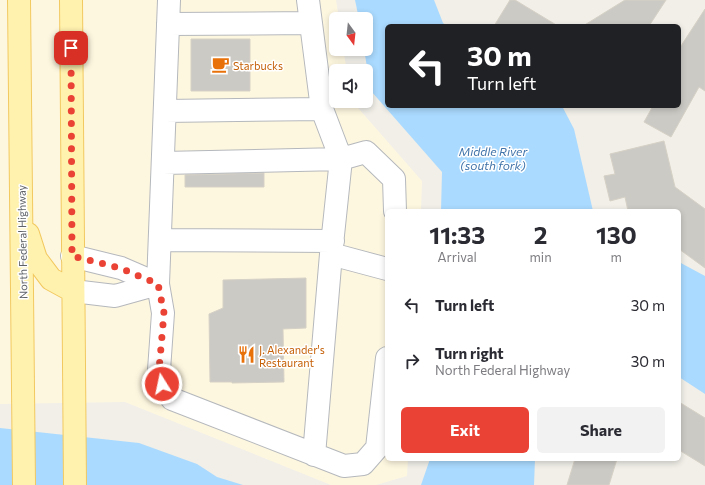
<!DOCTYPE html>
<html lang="en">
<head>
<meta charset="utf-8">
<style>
	:root { --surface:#fff; --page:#f2f2f3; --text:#2b2b33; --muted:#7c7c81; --accent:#ea4335 }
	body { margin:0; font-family:Commissioner,sans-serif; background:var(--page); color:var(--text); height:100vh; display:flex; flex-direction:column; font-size:15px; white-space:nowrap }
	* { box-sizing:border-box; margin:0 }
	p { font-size:13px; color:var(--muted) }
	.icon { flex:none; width:22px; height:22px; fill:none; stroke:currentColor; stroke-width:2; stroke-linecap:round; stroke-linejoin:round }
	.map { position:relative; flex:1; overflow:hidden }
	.sheet { position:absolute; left:385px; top:209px; width:296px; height:252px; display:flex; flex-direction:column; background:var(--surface); border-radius:6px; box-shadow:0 2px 6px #0003 }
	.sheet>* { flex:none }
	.top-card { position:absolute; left:385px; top:24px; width:296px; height:84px; border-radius:6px; box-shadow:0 2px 6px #0003; background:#202124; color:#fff; overflow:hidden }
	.needle { width:26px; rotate:165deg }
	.buttons { position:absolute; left:329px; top:12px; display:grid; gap:8px }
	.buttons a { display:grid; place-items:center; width:44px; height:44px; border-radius:6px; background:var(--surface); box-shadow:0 2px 6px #0003; font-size:20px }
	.pin { position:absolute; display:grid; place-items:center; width:34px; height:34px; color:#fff; margin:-17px; border-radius:8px; box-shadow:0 2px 6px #0006 }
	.me { position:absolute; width:44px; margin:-22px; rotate:350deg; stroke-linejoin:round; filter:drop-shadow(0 0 3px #0008) }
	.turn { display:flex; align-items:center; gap:14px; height:84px; padding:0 16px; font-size:18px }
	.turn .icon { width:52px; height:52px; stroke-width:2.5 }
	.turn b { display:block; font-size:28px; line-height:34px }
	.eta { display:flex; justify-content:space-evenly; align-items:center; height:68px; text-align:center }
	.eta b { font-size:24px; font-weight:700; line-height:28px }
	.action { display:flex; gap:8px; margin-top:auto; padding:8px 16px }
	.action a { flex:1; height:46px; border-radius:6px; background:var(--accent); color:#fff; font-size:16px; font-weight:700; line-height:46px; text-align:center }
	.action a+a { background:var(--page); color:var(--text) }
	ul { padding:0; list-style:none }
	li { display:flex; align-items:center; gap:12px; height:56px; padding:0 16px }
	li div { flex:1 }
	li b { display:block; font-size:15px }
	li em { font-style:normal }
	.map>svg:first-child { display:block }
</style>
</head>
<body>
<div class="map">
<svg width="705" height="485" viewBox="0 0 705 485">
	<rect width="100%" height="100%" fill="#f1efe8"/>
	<!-- commercial -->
	<path fill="#fef7e0" d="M 0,0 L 336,0 L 339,19 L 336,19 L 336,49 L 343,49 L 347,71 L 336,71 L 336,101 L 352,101 L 422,181 L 421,211 L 387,211 L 387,459 L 408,459 L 407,476 L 376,485 L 331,485 L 125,402 L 0,404 Z"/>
	<!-- water -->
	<path fill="#aadaff" d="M 355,0 L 434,0 L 443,23 L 447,26 L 387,26 L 387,106 L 562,106 L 574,129 L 593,211 L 441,211 L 442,172 L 371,91 L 364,49 L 366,49 L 366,19 L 359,19 Z
		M 679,262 L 705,276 L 705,394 L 679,377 Z
		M 0,428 L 139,443 L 197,464 L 217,477 L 243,485 L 0,485 Z
		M 430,459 L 535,459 L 534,485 L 421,485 Z"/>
	<!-- building -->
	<path fill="#cccac5" stroke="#d6d1c6" d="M 510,0 L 515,0 L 558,26 L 494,26 Z
		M 625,0 L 666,0 L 649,26 L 583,26 Z
		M 705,9 L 705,91 L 699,87 L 671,137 L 644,122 L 653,106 L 679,106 L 679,49 Z
		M 191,39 L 250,39 L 250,91 L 191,91 Z
		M 664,141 L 675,187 L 705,209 L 705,268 L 679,249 L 679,211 L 628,211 L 625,197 L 610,201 L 604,176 L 615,174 L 610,154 Z
		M 264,173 L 264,187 L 185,187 L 185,175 Z
		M 306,278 L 306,328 L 283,329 L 284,382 L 232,383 L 232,382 L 210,382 L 209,314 L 223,308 L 223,280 Z
		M 679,402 L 705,418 L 705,466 L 679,450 Z
		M 575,459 L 617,459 L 609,485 L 567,485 Z"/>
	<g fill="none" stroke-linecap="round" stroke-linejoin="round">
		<defs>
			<path id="minor" d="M 169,0 L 158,284 L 163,313 L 159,370 L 163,384 L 172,399 L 344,466 L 363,464 L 377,448 L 387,358
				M 308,0 L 322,109 L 341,159 L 331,254
				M 168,24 L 311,23
				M 165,111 L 322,109
				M 163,163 L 341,159 L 366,152 L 394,179 L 395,211
				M 160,240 L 333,241
				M 72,256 L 121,268 L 158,284
				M 73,291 L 115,296 L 158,284
				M 314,455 L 331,254 L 387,269"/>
			<path id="major" d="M 19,0 L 24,485
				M 71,0 L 75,485
				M 28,234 L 36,259 L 51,279 L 73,291"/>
		</defs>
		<!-- minor casing -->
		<use href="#minor" stroke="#b5b8bc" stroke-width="24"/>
		<!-- major casing -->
		<use href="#major" stroke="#f2c960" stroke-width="24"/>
		<!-- minor -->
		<use href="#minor" stroke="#fff" stroke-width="22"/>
		<!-- major -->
		<use href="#major" stroke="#fff2af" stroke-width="22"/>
	</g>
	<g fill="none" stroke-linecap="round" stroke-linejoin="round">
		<!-- route -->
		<path stroke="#ea4335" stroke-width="7" stroke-dasharray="0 12.6" d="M 71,48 L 72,256 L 120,268 L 158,284 L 164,313 L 159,370 L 162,384"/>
	</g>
	<!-- icons -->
	<defs>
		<symbol id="cafe-bare" viewBox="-9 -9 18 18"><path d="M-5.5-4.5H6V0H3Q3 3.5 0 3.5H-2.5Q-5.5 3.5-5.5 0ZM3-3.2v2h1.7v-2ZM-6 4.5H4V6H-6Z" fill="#e8710a" stroke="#fff" stroke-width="2.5" paint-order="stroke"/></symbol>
		<symbol id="restaurant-bare" viewBox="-9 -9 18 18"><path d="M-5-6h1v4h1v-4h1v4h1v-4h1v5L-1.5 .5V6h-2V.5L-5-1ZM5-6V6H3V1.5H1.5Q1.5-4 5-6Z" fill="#e8710a" stroke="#fff" stroke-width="2.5" paint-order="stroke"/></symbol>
	</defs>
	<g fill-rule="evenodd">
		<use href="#cafe-bare" x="208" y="52" width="25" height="25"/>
		<use href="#restaurant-bare" x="234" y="342" width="25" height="25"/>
	</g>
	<g text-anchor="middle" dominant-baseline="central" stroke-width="3" stroke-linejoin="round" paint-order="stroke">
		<!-- food labels -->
		<g font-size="11" fill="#c56008" stroke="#fff" text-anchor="start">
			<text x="233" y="65">Starbucks</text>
			<text x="259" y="349">J. Alexander's<tspan x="259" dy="13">Restaurant</tspan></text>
		</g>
		<!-- street labels -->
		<g font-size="11" fill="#5f6368" stroke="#fff">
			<text transform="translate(22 242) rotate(-91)">North Federal Highway</text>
		</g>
		<!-- water labels -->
		<g font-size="12" font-style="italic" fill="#4174aa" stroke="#fff">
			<text x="493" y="151">Middle River<tspan x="493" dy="14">(south fork)</tspan></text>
		</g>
	</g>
</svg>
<div class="buttons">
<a><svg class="needle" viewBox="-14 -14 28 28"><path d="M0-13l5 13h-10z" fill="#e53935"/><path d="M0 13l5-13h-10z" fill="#7c7c81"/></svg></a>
<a><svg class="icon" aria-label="sound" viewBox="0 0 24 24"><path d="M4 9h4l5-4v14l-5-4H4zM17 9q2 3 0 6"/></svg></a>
</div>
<div class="pin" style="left:71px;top:48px;background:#d93025"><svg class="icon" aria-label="arrive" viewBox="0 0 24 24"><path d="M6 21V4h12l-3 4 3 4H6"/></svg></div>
<svg class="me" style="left:162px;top:384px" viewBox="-20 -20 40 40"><circle r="17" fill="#ea4335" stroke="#fff" stroke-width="3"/><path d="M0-11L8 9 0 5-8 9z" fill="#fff"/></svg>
<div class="top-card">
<div class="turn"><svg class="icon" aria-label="left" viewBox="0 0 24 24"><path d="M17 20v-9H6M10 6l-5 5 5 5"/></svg><div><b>30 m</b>Turn left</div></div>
</div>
<section class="sheet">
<div class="eta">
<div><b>11:33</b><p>Arrival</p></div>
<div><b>2</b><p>min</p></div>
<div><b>130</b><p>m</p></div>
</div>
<ul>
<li><svg class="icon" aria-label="left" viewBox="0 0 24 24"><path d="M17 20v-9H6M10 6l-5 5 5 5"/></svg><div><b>Turn left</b></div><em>30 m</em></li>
<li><svg class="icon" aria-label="right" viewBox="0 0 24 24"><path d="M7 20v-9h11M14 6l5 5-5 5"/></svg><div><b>Turn right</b><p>North Federal Highway</p></div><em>30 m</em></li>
</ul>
<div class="action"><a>Exit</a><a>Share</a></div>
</section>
</div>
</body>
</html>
